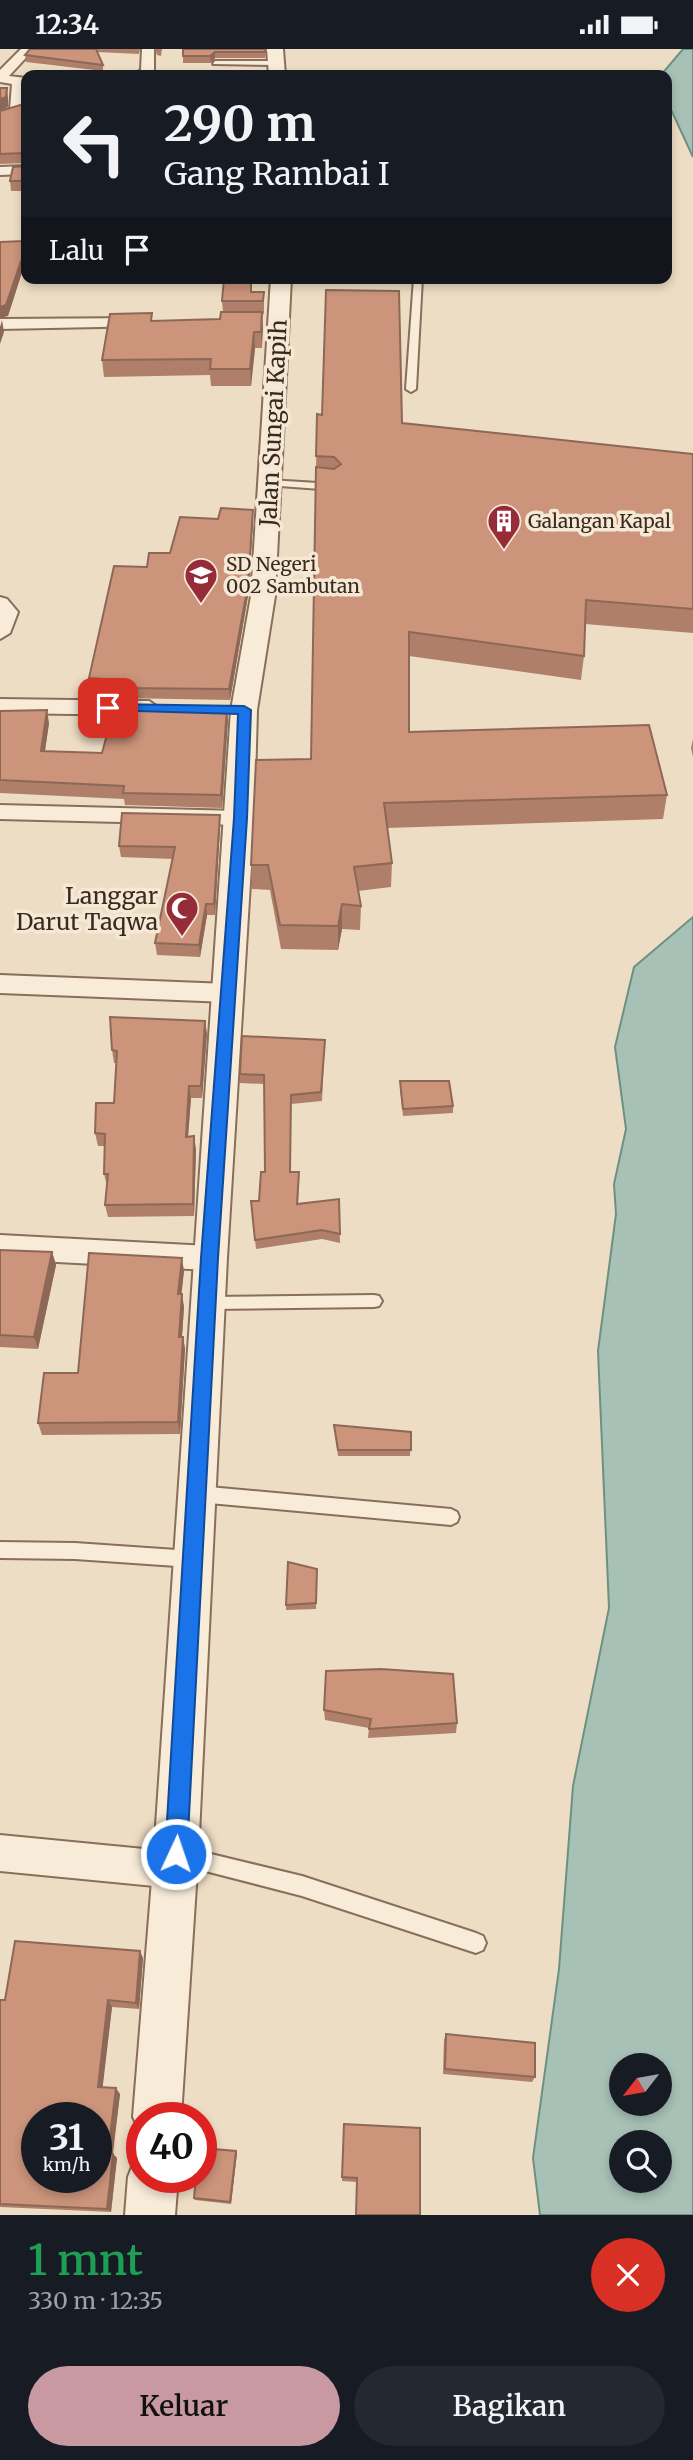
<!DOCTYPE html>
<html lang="id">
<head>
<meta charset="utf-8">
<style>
	:root { --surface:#171b24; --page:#242831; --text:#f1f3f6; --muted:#9ea1a6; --accent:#c899a1 }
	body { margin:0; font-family:Merriweather,serif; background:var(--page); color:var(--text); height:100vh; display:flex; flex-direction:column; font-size:26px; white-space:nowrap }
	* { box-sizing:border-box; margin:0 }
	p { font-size:23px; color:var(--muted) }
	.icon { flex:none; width:38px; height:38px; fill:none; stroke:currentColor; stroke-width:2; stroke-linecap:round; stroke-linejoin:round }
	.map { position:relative; height:2166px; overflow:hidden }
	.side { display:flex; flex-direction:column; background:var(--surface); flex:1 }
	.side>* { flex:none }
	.guide { position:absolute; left:21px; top:21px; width:651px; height:214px; border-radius:14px; box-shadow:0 4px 10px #0003; background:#171b24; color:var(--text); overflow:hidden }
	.needle { width:46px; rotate:239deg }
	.controls { position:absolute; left:609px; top:2004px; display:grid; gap:14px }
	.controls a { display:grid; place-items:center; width:63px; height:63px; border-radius:50%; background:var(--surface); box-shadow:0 4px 10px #0003; font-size:35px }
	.speed { position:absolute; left:21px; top:2053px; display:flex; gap:14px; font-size:35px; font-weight:700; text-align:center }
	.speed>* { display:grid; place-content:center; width:91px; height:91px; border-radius:50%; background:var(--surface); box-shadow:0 4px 10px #0003; line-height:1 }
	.speed small { font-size:18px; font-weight:400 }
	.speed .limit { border:10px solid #d22; background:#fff; color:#111 }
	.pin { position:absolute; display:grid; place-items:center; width:60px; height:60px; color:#fff; margin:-30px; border-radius:14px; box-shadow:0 4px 10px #0006 }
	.me { position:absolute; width:77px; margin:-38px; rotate:3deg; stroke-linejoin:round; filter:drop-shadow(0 0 5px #0008) }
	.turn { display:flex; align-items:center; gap:24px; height:147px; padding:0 28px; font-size:32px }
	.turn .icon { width:91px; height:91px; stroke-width:2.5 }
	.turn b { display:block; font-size:49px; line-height:60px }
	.then { display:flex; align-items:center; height:66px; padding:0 28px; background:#0003; gap:14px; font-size:26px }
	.round { display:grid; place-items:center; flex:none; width:74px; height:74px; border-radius:37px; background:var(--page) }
	.summary { display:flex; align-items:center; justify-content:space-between; height:119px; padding:0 28px }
	h1 { font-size:42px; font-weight:600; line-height:52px; color:#1e9e55 }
	.primary-button { display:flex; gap:14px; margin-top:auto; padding:14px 28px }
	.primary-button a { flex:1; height:80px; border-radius:42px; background:var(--accent); color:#111; font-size:28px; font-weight:600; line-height:80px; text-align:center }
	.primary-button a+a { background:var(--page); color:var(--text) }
	.status { display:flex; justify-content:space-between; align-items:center; height:49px; padding:0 35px; background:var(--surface); direction:ltr }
	.status svg { height:19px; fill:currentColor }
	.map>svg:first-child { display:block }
</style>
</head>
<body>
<div class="status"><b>12:34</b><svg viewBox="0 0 49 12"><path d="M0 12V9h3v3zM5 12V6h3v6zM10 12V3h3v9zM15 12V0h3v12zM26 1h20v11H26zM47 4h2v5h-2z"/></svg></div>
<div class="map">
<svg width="693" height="2166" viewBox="0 0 693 2166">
	<rect width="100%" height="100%" fill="#eeddc5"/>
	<!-- water -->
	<path fill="#a7c1b6" stroke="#6d9083" stroke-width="2" fill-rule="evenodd" d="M 683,0 L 693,0 L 693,108 L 667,52 L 667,26 L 661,26 Z
		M 693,868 L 693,2166 L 540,2166 L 533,2109 L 559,1920 L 573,1737 L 609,1559 L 598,1302 L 616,1165 L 614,1135 L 626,1080 L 615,998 L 634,918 ZM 621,2016 L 660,2016 L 660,2054 L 621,2054 ZM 621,2093 L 660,2093 L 660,2132 L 621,2132 Z"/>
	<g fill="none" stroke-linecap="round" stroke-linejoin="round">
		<defs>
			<path id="service" d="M 215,12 L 276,12 L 279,14 L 276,16 L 213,15 Z
				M 414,229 L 422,229 L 416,340 L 411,343 L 406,340 Z
				M 269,431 L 334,435 L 339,438 L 334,441 L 266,436 L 266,432 Z
				M 374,1246 L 379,1247 L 382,1252 L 379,1257 L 374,1258 L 208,1260 L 203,1259 L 200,1254 L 203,1249 L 208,1248 Z
				M 198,1437 L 451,1460 L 457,1463 L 459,1468 L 457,1473 L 451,1476 L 198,1453 L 192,1450 L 190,1445 L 192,1440 Z
				M 0,1493 L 75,1494 L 191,1502 L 197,1504 L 199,1510 L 197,1516 L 191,1518 L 75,1510 L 0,1509 Z
				M 182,1798 L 302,1827 L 476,1884 L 483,1887 L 486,1894 L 483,1901 L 476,1904 L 302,1847 L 182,1816 L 175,1814 L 173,1807 L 175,1800 Z"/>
			<path id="minor" d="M 21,0 L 34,0 L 9,27 L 26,29 L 23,63 L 0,70 L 0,62 L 10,60 L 12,35 L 0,33 L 0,21 Z
				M 142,0 L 154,0 L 154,23 L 150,26 L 133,26 L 141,21 Z
				M 26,117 L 26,125 L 0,126 L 0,118 Z
				M 144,269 L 152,274 L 150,277 L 0,280 L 0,270 Z
				M 0,548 L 7,550 L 18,563 L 10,584 L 0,590 Z
				M 0,650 L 149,652 L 159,659 L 149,666 L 0,664 Z
				M 0,756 L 240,762 L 248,764 L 251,769 L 248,774 L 240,776 L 0,770 Z
				M 0,926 L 228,935 L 237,938 L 240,944 L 237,950 L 228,953 L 0,944 Z
				M 0,1186 L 209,1197 L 219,1201 L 223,1209 L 219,1217 L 209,1221 L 0,1210 Z
				M 0,1786 L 175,1803 L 188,1808 L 193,1821 L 188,1834 L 175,1839 L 0,1822 Z"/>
			<path id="tertiary" d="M 267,0 L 283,0 L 285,26 L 269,26 Z
				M 271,229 L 291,229 L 275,547 L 257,661 L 254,769 L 227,1209 L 198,1806 L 181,2068 L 142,2068 L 142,2086 L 133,2068 L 154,1806 L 231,661 L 251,547 Z
				M 142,2108 L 142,2128 L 178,2128 L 175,2166 L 125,2166 L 128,2128 L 135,2110 Z"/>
		</defs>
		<!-- service casing -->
		<use href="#service" stroke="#896e5b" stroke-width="4"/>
		<!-- minor casing -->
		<use href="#minor" stroke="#896e5b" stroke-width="4"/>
		<!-- tertiary casing -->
		<use href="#tertiary" stroke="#896e5b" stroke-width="4"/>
		<!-- service -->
		<use href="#service" fill="#f8ebd8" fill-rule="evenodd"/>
		<!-- minor -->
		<use href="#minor" fill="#f8ebd8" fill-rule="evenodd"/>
		<!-- tertiary -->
		<use href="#tertiary" fill="#f8ebd8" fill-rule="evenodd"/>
	</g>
	<!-- wall -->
	<path fill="#af7f6a" d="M 30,0 L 140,0 L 139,5 L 97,3 L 103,16 L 103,22 L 26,13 L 25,6 Z
		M 155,0 L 162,0 L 161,7 L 157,6 Z
		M 183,0 L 267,0 L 265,9 L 215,9 L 211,14 L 183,14 Z
		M 24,55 L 26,114 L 0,115 L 0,62 Z
		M 26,117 L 26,142 L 11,142 L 10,132 Z
		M 26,188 L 26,223 L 22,223 L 8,267 L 24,192 Z
		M 251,243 L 264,243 L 264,265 L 262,266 L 262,299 L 255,299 L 251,337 L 211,337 L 210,326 L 104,328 L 102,311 L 152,264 L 152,272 L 220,270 L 223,263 L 222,252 Z
		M 317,365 L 693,405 L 693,584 L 585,575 L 584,607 L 581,631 L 409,607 L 409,683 L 667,746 L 663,770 L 387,779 L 392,814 L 391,838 L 358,842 L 361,857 L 360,881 L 342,880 L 338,901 L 281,900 L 270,841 L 252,840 L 251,816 L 311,710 Z
		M 253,472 L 248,547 L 230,651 L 121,649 L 120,641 L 91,639 L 89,629 L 147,518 L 170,504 Z
		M 0,662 L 49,674 L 45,702 L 102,704 L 228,670 L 222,759 L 125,756 L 124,750 L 0,744 Z
		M 693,690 L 693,708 L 691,699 Z
		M 220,778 L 215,866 L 207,866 L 200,908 L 157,906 L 155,894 L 173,810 L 121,808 L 119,797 Z
		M 207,984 L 202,1049 L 191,1049 L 188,1088 L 196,1100 L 194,1167 L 108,1168 L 105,1156 L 107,1137 L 104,1125 L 105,1097 L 98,1097 L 95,1084 L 114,1054 L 117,1014 L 114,1014 L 112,1001 Z
		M 325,991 L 322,1052 L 291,1055 L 291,1123 L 299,1132 L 298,1155 L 339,1150 L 340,1194 L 322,1190 L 256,1200 L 251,1152 L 259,1152 L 265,1123 L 264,1035 L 240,1034 L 240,1025 Z
		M 400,1032 L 453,1057 L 453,1064 L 403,1067 L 400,1040 Z
		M 0,1201 L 52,1203 L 56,1216 L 38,1300 L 0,1298 Z
		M 184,1222 L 181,1245 L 184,1258 L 182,1288 L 183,1288 L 185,1300 L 180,1385 L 42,1386 L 38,1374 L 78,1324 Z
		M 334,1376 L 411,1383 L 410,1407 L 338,1407 Z
		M 317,1520 L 316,1560 L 286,1561 L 286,1556 Z
		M 324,1661 L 457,1674 L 456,1684 L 368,1689 L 369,1679 L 325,1671 Z
		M 143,1909 L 139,1960 L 112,1958 L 102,2039 L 120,2045 L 113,2105 L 117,2109 L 111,2163 L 0,2158 L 0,1951 L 5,1951 Z
		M 446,1985 L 535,2028 L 532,2033 L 443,2025 L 444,1991 Z
		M 344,2075 L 420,2166 L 357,2133 L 342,2132 Z
		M 237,2104 L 231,2155 L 195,2151 L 194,2149 Z"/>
	<!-- shaded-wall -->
	<path fill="#8e6856" d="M 215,3 L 215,9 L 211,14 L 210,7 Z
		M 7,39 L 8,49 L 8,58 L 0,61 L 0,50 Z
		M 21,212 L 22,223 L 8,267 L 0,269 L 0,258 Z
		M 262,263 L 263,279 L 262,299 L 261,283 Z
		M 2,271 L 4,283 L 0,295 L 0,278 Z
		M 254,283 L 255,299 L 251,337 L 250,320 Z
		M 253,461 L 253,472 L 248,547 L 230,651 L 229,640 Z
		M 227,658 L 228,670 L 222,759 L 221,746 Z
		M 47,661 L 49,674 L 43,715 L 41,702 Z
		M 220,766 L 220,778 L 215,866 L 214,855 Z
		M 206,855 L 207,866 L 200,908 L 199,896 Z
		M 342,855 L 342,880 L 338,901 L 338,877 Z
		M 205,972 L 207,984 L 202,1049 L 201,1037 Z
		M 189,1037 L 191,1049 L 187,1100 L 186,1088 Z
		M 194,1087 L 196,1100 L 194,1167 L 193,1155 Z
		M 52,1203 L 56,1216 L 38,1300 L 34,1288 Z
		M 182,1209 L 184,1222 L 180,1258 L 178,1245 Z
		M 182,1245 L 184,1258 L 181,1300 L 179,1288 Z
		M 183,1288 L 185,1300 L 180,1385 L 178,1373 Z
		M 140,1902 L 143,1909 L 139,1960 L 136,1954 Z
		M 108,1951 L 112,1958 L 102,2044 L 98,2038 Z
		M 116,2039 L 120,2045 L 112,2109 L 108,2104 Z
		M 236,2102 L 237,2104 L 231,2155 L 230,2153 Z
		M 113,2105 L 117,2109 L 111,2163 L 107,2160 Z"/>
	<!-- building -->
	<path fill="#cb947b" stroke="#8e6856" stroke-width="2" fill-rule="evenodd" d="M 30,0 L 96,0 L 103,16 L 25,6 Z
		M 183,0 L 265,0 L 265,3 L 215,3 L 210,7 L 183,7 Z
		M 26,38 L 26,71 L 25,76 L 26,76 L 26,115 L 24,104 L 0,105 L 0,62 L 24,55 Z
		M 0,39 L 7,39 L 6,48 L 0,50 Z
		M 26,117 L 26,132 L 10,132 L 13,118 Z
		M 26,188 L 26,212 L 21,212 L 6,256 L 0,258 L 0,193 L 24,192 Z
		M 224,229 L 251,229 L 251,243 L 264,243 L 263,252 L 222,252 Z
		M 326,241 L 399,242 L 402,374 L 693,405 L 693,560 L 586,551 L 584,607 L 409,583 L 409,683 L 649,676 L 667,746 L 384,754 L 392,814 L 354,818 L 361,857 L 342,855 L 338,877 L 280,876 L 268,816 L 251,816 L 256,711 L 311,710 L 316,418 L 334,420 L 341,415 L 334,408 L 316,407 L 317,365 L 322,366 Z
		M 221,263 L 262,263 L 261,283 L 254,283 L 250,320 L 210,320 L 211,310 L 102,311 L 110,265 L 152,264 L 151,272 L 220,270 Z
		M 221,459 L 253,461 L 248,536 L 229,640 L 120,639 L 121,631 L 89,629 L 114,517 L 147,518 L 149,504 L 170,504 L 180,468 L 218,470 Z
		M 115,656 L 227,658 L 221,746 L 123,744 L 124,737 L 0,731 L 0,662 L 47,661 L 41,702 L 102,704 Z
		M 122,764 L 220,766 L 214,855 L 206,855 L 199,896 L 155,894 L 175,798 L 119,797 Z
		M 110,968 L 205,972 L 201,1037 L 189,1037 L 186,1088 L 194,1087 L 193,1155 L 105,1156 L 108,1125 L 104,1125 L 105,1085 L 95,1084 L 96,1054 L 114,1054 L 117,1002 L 112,1001 Z
		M 242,987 L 325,991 L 321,1043 L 291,1046 L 290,1123 L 299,1123 L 297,1155 L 339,1150 L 340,1185 L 322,1181 L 255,1191 L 251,1152 L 259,1152 L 261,1123 L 265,1123 L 264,1026 L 240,1025 Z
		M 400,1032 L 449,1032 L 453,1057 L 403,1060 Z
		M 0,1201 L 52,1203 L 34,1288 L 0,1286 Z
		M 89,1204 L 182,1209 L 178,1245 L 182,1245 L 179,1288 L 183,1288 L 178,1373 L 38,1374 L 44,1324 L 78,1324 Z
		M 334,1376 L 411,1383 L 411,1401 L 338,1401 Z
		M 288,1513 L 317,1520 L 316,1554 L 286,1556 Z
		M 381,1620 L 453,1625 L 457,1674 L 369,1680 L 371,1670 L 324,1661 L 326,1622 Z
		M 15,1892 L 140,1902 L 136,1954 L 108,1951 L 98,2038 L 116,2039 L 108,2104 L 113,2105 L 107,2160 L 0,2155 L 0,1951 L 5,1951 ZM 37,2068 L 96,2068 L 96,2128 L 37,2128 Z
		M 446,1985 L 535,1994 L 535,2028 L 445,2020 Z
		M 344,2075 L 420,2079 L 420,2166 L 356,2166 L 357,2129 L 342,2128 Z
		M 201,2099 L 236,2102 L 230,2153 L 194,2149 L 196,2128 L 201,2128 Z"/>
	<!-- route -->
	<path fill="#1a73e8" stroke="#114b97" stroke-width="2" d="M 108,655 L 244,657 L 251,661 L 247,769 L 218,1209 L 187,1805 L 183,1813 L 176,1816 L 168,1813 L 165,1805 L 201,1209 L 234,769 L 238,665 L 104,661 L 102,659 Z"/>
	<!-- icons -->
	<defs>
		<symbol id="building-pin" viewBox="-11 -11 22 30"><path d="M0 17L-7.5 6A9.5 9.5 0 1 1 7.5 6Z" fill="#972c39" stroke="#f5e8d5"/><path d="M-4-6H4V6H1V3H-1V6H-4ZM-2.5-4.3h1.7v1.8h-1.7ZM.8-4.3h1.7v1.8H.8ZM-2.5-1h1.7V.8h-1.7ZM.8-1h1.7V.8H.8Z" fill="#fff"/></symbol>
		<symbol id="school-pin" viewBox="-11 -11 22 30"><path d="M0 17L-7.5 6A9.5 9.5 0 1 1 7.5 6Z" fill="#972c39" stroke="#f5e8d5"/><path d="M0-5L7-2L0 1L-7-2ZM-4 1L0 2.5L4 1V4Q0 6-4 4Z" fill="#fff"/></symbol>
		<symbol id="mosque-pin" viewBox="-11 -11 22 30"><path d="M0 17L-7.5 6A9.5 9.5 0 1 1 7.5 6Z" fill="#972c39" stroke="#f5e8d5"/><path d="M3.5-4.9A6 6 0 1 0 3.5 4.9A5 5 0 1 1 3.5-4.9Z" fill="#fff"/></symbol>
	</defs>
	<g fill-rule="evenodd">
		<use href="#building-pin" x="485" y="453" width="38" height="52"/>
		<use href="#school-pin" x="182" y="507" width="38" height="52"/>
		<use href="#mosque-pin" x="163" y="840" width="38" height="52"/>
	</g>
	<g text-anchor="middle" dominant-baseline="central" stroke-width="7" stroke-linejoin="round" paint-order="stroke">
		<!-- far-poi labels -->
		<g font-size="19" fill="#39291f" stroke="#f5e8d5" text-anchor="start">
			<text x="528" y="472">Galangan Kapal</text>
			<text x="226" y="515">SD Negeri<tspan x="226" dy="22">002 Sambutan</tspan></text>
		</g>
		<!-- street labels -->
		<g font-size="23" fill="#39291f" stroke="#f5e8d5">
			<text transform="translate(273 374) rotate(-87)">Jalan Sungai Kapih</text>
		</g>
		<!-- poi labels -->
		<g font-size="23" fill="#39291f" stroke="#f5e8d5" text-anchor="end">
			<text x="158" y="846">Langgar<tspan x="158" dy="26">Darut Taqwa</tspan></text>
		</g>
	</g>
</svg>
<div class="controls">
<a><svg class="needle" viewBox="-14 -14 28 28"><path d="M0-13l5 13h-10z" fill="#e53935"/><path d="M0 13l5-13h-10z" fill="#9ea1a6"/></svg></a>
<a><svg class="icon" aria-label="search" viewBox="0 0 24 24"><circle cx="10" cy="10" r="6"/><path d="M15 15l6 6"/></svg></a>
</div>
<div class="speed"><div>31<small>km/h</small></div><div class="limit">40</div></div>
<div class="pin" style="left:108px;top:659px;background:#d93025"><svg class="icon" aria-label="arrive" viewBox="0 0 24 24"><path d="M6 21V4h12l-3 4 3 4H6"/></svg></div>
<svg class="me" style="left:176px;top:1805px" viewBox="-20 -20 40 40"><circle r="17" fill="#1a73e8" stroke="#fff" stroke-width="3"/><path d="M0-11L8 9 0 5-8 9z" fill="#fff"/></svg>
<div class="guide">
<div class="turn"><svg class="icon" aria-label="left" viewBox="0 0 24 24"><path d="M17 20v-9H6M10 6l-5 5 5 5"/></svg><div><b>290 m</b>Gang Rambai I</div></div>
<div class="then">Lalu<svg class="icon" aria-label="arrive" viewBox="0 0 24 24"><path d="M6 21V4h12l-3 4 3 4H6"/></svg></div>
</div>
</div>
<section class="side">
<div class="summary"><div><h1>1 mnt</h1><p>330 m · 12:35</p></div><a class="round" style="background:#d93025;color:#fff"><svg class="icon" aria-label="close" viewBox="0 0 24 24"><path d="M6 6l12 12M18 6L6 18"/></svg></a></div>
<div class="primary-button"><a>Keluar</a><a>Bagikan</a></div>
</section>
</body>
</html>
